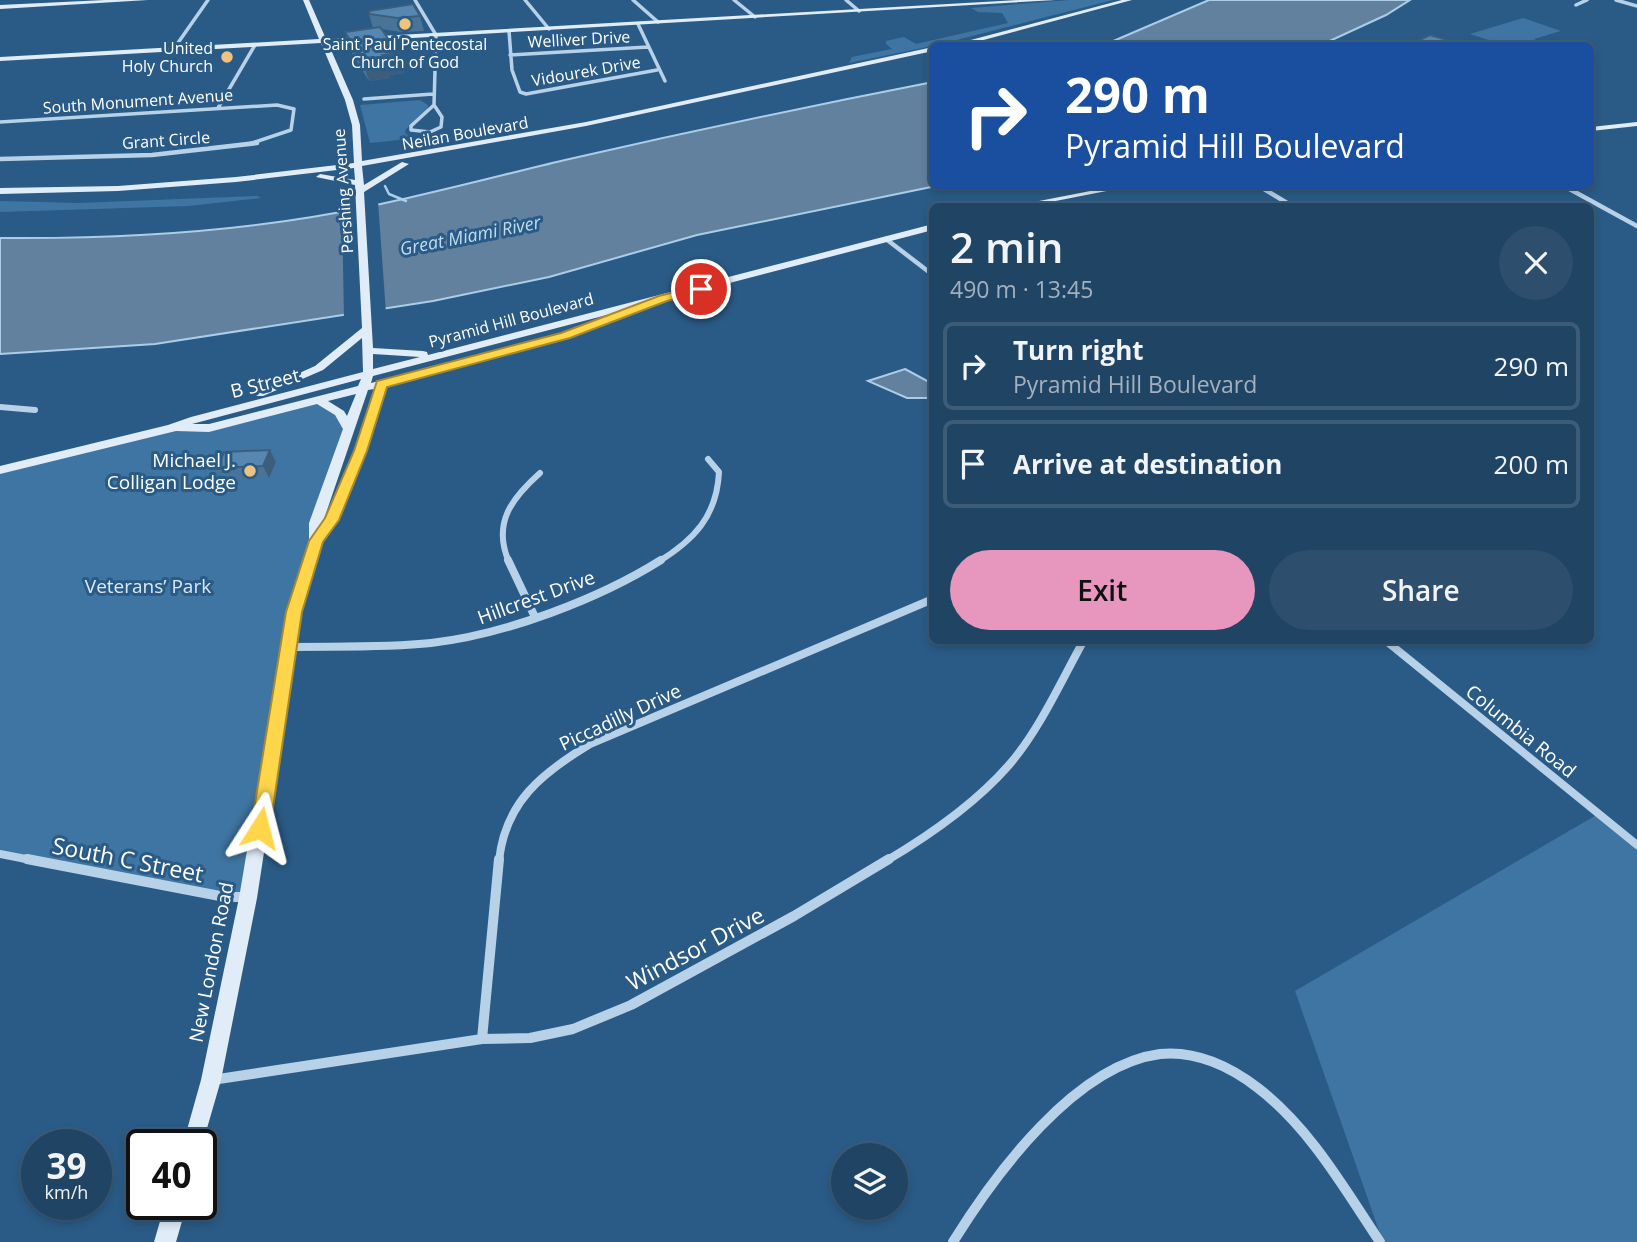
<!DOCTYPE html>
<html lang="en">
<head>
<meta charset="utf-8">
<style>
	:root { --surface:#204464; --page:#2d4e6d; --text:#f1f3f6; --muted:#a2b0bf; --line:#3d5c78; --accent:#e797bd }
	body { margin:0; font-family:"Open Sans",sans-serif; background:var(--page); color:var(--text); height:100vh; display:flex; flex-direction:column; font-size:26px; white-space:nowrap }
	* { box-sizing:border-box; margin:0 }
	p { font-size:23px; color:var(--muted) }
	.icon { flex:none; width:38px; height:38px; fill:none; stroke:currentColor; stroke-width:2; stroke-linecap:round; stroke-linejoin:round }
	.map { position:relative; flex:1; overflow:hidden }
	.sheet { position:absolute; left:929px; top:203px; width:665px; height:441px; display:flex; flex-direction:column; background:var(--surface); border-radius:10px; box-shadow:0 4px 10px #0003,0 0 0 2px var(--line) }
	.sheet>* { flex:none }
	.top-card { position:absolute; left:929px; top:42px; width:665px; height:147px; border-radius:10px; box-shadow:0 4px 10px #0003,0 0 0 2px var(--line); background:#1a4fa0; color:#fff; overflow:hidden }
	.buttons { position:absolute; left:831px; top:1143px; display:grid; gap:14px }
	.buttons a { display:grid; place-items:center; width:77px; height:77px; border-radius:50%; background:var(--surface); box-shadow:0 4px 10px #0003,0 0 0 2px var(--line); font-size:35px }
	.speed { position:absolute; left:21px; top:1129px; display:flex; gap:14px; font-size:35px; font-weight:700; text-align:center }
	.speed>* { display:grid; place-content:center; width:91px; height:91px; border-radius:50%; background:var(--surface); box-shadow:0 4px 10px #0003,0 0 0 2px var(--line); line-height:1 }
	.speed small { font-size:18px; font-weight:400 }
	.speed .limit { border:4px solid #111; border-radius:10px; background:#fff; color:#111 }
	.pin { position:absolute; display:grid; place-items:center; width:60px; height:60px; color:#fff; margin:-30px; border:4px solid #fff; border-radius:50%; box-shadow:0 2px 7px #0007 }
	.me { position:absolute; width:77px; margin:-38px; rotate:9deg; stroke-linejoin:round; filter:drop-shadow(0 0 5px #0008) }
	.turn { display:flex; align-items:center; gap:24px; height:147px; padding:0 21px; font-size:32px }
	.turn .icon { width:91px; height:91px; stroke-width:2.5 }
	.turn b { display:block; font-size:49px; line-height:60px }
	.round { display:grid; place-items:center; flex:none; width:74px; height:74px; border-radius:37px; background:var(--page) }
	.overview { display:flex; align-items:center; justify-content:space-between; height:119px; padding:0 21px }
	h1 { font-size:42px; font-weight:600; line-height:52px }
	.action { display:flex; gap:14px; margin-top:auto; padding:14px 21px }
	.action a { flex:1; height:80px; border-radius:42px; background:var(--accent); color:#111; font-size:28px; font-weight:600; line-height:80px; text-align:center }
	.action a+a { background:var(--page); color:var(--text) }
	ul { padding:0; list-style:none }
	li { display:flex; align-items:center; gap:21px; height:88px; margin:0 14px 10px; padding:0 7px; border:4px solid var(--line); border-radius:10px }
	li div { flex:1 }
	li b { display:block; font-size:26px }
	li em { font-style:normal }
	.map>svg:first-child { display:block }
</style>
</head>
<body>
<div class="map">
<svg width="1637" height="1242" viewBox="0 0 1637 1242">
	<rect width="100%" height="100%" fill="#2a5b86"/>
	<!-- green -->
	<path fill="#3f75a2" d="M 1070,0 L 1113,0 L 937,45 L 849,63 L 852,57 L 892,49 L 886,44 L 886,41 L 904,37 L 916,44 L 1008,23 L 1002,13 L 978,12 L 971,8 Z
		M 1523,18 L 1561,31 L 1534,39 L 1551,46 L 1504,45 L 1470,34 Z
		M 420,100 L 428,105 L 427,111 L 405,130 L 406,134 L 418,138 L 370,143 L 360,105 Z
		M 257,196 L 261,198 L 189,206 L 0,212 L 0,201 L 79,203 Z
		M 319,400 L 348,428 L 294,612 L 248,898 L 0,854 L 0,470 L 172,428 L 191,429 Z
		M 1598,814 L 1637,845 L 1637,1242 L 1383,1242 L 1295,991 Z"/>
	<!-- water -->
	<path fill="#61819f" stroke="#abcde8" stroke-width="2" d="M 1209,0 L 1410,0 L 1386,15 L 1321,45 L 1104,45 Z
		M 933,82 L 933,186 L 936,186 L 697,235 L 549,277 L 433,301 L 155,344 L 0,354 L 0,238 C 103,239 209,234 312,217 C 397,203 481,180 565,160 C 687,132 810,106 933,82 Z
		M 905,369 L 933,384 L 933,398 L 907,398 L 868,381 Z"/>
	<!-- pier -->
	<path fill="#2a5b86" d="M 378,201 L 386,313 L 344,320 L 342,208 Z"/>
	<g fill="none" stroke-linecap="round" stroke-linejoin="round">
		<!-- stream -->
		<path stroke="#abcde8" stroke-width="2.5" d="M 385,186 L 389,194 L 406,201"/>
		<!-- street-far4 -->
		<path stroke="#b6d1e8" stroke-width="3.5" d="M 415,0 L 436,35 L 434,105
			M 525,0 L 549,29
			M 633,0 L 658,22
			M 734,0 L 755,17
			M 846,0 L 859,11
			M 1616,0 L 1637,6
			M 1576,5 L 1587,0
			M 638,24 L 665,81
			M 509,31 L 512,70 L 520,92 L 526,94 L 657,70
			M 173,50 L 208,0
			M 510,55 L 648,47
			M 364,99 L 433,94
			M 434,105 L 442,117 L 441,127 L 430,132 L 411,130 L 411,126 Z
			M 218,108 L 255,45
			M 0,122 L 277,105 L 294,109 L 291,130 L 249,144"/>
		<!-- street-far3 -->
		<path stroke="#b6d1e8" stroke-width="4.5" d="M 0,159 L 152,155 L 257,143
			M 1259,186 L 1292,206
			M 1564,186 L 1637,226
			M 886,239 L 933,275"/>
		<!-- street-far2 -->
		<path stroke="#b6d1e8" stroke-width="6" d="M 0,407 L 35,410
			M 509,562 C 492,523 512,498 540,473
			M 658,562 C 694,540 717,516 719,472 L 708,459"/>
		<!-- street-far1 -->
		<path stroke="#b6d1e8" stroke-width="8" d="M 508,560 L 534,615
			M 1385,640 L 1637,845
			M 287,647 C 335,646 383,648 431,643 C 504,635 599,599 661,560
			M 0,854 L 36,861
			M 499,861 C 505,802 542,773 590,744 L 933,599
			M 886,861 C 930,835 975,804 1009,765 C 1040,729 1061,681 1084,640"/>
		<!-- street -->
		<path stroke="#b6d1e8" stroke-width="10" d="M 27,859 L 225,897 L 247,897
			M 482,1039 L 499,859
			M 212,1080 L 482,1039 L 530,1038 L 573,1029 L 631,1005 L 794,916 L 889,859
			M 953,1242 C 995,1174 1075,1065 1160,1054 C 1196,1050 1231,1067 1258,1088 C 1310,1128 1344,1188 1380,1242"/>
		<!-- secondary -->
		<path fill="#e0ecf7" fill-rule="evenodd" d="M 105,0 L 148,0 L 0,9 L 0,5 Z
			M 303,0 L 309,0 L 326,39 L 1019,0 L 1056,0 L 328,43 L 353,100 L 360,125 L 362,161 L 586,122 L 933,47 L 933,51 L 586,126 L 362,166 L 364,185 L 402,162 L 409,164 L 364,192 L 373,348 L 423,351 L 427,352 L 428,355 L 933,224 L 933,230 L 373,376 L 371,383 L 562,334 L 629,310 L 638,312 L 570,338 L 386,386 L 366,451 L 338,520 L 322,542 L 301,612 L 257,898 L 221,1080 L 201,1149 L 201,1144 L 183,1144 L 201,1080 L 239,898 L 287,612 L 309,541 L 309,523 L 343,429 L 335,415 L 317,404 L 209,432 L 176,431 L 0,474 L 0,466 L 168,425 L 191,417 L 363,372 L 362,338 L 323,370 L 263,396 L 255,396 L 253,394 L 315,366 L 362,328 L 355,185 L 316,177 L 320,174 L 355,180 L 354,168 L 236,182 L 118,191 L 0,194 L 0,188 L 118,186 L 236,177 L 354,163 L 352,125 L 345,100 L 321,43 L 0,61 L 0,57 L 319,39 ZM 373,354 L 420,357 L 373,369 ZM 361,379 L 358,386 L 209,424 L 192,424 ZM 374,389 L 354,451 L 326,519 L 322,525 L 368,390 ZM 356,394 L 347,416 L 344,411 L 328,401 Z
			M 1122,0 L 1132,0 L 961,46 L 948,46 Z
			M 1637,122 L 1637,126 L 1591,131 L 1591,127 Z
			M 1116,186 L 1132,186 L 1030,206 L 1014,206 Z
			M 165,1204 L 187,1204 L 176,1242 L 154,1242 Z"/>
	</g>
	<!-- wall -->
	<path fill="#4a7497" d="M 369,14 L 420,16 L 424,31 L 401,32 L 382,29 L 398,53 L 404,73 L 389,75 L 390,78 L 369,81 L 351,52 L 345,32 L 373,28 Z
		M 270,450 L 276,462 L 269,478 L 224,481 L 217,468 Z"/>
	<!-- shaded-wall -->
	<path fill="#3c5e7b" d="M 398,53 L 404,73 L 389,75 L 390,78 L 369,81 L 363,61 L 382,55 Z
		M 270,450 L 276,462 L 269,478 L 263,466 Z"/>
	<!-- building -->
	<path fill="#5687b0" stroke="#3c5e7b" stroke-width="2" d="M 413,4 L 420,16 L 397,18 L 369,14 L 369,11 Z
		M 380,27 L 398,53 L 382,55 L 384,58 L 363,61 L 345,32 Z
		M 1430,35 L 1468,46 L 1407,46 Z
		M 270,450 L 263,466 L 217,468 L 224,452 Z"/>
	<!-- route -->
	<path fill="#ffd54a" stroke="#a68a30" stroke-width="2" d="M 701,285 L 707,289 L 705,291 L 667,301 L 570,338 L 387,387 L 367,451 L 339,520 L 323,542 L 302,612 L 270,828 L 267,834 L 254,834 L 251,828 L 286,612 L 309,541 L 325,518 L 354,451 L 377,381 L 561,333 L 659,296 Z"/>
	<!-- markers -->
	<g fill="#eec37e" stroke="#2a5b86" stroke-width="2.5">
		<circle cx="405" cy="24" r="7"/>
		<circle cx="227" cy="57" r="7"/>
		<circle cx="250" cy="471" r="7"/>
	</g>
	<g text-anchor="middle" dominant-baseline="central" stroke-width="6" stroke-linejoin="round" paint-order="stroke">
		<!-- far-street labels -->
		<g font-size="16" fill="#fff" stroke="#2a5b86">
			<text transform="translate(579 39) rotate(-3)">Welliver Drive</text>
			<text transform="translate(586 71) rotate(-10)">Vidourek Drive</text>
			<text transform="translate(138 101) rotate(-4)">South Monument Avenue</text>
			<text transform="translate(465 133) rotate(-10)">Neilan Boulevard</text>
			<text transform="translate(166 140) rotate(-4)">Grant Circle</text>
			<text transform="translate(343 191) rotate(-94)">Pershing Avenue</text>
			<text transform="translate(511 320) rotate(-15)">Pyramid Hill Boulevard</text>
		</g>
		<!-- far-poi labels -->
		<g font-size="16" fill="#fff" stroke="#2a5b86">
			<text x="405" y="44">Saint Paul Pentecostal<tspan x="405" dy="18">Church of God</tspan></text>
			<text x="213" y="48" text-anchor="end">United<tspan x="213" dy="18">Holy Church</tspan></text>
		</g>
		<!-- far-water labels -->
		<g font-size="18" font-style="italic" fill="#c2dbef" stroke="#2a5b86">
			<text transform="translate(470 235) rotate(-11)">Great Miami River</text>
		</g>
		<!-- street labels -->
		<g font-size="19" fill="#fff" stroke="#2a5b86">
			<text transform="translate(265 383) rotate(-14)">B Street</text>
			<text transform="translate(536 597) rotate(-20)">Hillcrest Drive</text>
			<text transform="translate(620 717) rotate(-25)">Piccadilly Drive</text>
			<text transform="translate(1521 731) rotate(39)">Columbia Road</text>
			<text transform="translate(211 962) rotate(-79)">New London Road</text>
		</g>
		<!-- poi labels -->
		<g font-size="19" fill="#fff" stroke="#2a5b86" text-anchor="end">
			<text x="236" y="460">Michael J.<tspan x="236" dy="22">Colligan Lodge</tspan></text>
		</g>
		<!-- park labels -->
		<g font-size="19" fill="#dae9f6" stroke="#2a5b86">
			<text x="148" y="586">Veterans’ Park</text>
		</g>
		<!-- near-street labels -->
		<g font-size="23" fill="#fff" stroke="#2a5b86">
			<text transform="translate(128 859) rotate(11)">South C Street</text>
			<text transform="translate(695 948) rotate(-28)">Windsor Drive</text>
		</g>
	</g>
</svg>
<div class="buttons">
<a><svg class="icon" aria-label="layers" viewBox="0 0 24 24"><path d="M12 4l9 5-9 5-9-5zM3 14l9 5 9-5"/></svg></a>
</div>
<div class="speed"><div>39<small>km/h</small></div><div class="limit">40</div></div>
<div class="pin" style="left:701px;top:289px;background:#d93025"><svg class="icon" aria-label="arrive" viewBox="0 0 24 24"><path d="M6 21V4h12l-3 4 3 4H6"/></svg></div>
<svg class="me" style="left:260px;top:828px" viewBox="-20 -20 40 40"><path d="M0-17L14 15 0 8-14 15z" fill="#ffd54a" stroke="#fff" stroke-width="4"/></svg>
<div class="top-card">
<div class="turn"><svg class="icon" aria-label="right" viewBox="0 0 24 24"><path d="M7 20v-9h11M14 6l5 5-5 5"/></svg><div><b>290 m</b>Pyramid Hill Boulevard</div></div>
</div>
<section class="sheet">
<div class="overview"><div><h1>2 min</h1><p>490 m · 13:45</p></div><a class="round"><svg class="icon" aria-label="close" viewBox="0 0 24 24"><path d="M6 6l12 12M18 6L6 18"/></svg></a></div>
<ul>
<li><svg class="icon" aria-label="right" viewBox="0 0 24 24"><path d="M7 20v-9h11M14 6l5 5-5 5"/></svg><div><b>Turn right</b><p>Pyramid Hill Boulevard</p></div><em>290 m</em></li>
<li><svg class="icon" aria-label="arrive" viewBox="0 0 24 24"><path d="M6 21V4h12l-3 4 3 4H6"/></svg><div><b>Arrive at destination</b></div><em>200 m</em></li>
</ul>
<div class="action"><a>Exit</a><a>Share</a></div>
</section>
</div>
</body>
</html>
